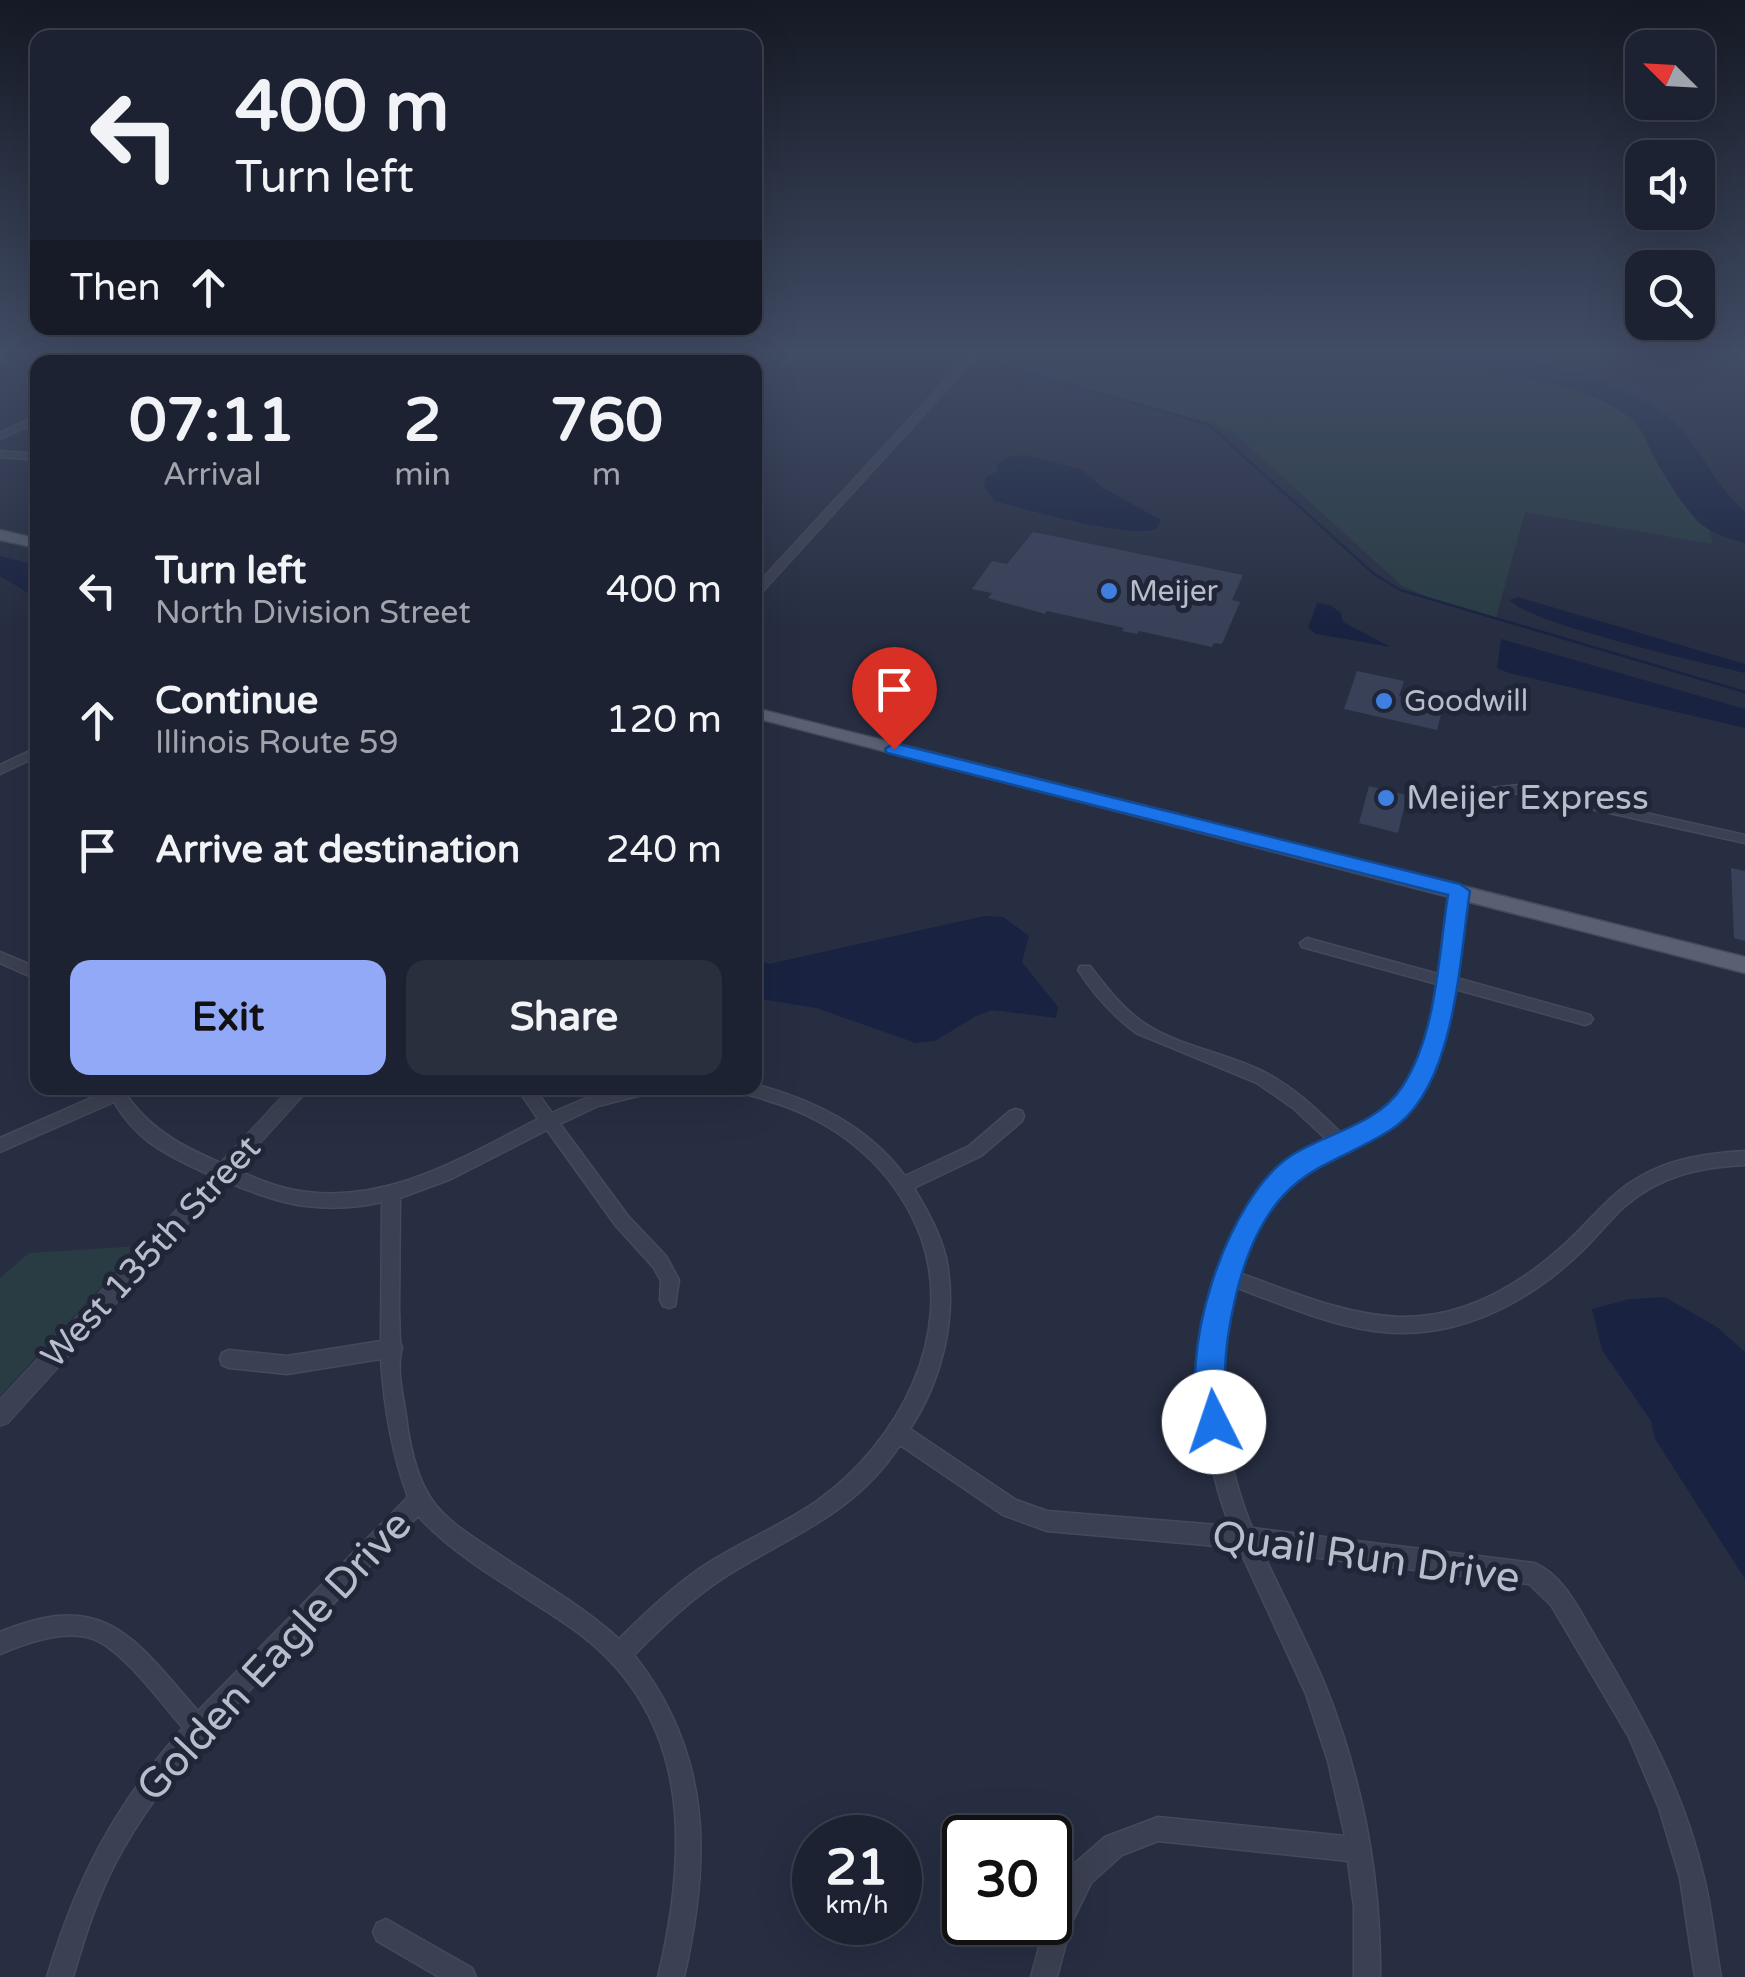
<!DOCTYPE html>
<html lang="en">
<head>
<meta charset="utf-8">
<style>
	:root { --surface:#1d2232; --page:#2a2f3e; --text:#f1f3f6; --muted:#a0a4ac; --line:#3b3f4d; --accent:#92a9f7 }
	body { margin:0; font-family:"Varela Round",sans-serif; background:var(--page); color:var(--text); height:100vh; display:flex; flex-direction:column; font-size:38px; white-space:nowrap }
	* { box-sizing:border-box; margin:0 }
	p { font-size:32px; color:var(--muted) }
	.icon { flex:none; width:55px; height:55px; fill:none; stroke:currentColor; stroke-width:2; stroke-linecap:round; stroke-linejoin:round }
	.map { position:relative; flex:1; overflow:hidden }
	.panel { position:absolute; left:30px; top:355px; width:732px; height:740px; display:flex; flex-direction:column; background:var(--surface); border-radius:20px; box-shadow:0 10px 40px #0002,0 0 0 2px var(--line) }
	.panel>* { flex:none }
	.guide { position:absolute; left:30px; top:30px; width:732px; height:305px; border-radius:20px; box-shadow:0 10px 40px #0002,0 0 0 2px var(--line); background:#1d2232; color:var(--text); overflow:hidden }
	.needle { width:65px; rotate:294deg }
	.tools { position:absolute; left:1625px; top:30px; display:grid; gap:20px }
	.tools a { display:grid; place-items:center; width:90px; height:90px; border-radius:20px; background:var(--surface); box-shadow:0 10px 40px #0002,0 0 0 2px var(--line); font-size:50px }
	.speed { position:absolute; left:792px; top:1815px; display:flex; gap:20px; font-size:50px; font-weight:700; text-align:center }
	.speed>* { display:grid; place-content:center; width:130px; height:130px; border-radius:50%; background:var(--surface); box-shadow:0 10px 40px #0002,0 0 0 2px var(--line); line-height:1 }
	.speed small { font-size:25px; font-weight:400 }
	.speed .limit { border:5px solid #111; border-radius:15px; background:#fff; color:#111 }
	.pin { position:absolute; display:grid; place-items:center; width:85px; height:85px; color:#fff; margin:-102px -42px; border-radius:50% 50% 50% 0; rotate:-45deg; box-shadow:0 0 10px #0007 }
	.pin .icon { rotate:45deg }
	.me { position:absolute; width:110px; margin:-55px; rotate:356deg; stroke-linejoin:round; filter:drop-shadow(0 0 8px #0008) }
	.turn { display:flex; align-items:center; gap:35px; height:210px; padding:0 40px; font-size:45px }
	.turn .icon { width:130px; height:130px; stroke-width:2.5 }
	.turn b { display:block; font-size:70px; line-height:85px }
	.then { display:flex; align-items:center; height:95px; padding:0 40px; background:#0003; gap:20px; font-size:38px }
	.eta { display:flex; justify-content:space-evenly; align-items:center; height:170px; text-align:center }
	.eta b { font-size:60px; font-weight:700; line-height:70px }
	.action { display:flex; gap:20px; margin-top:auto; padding:20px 40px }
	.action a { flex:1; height:115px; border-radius:20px; background:var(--accent); color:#111; font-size:40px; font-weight:700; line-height:115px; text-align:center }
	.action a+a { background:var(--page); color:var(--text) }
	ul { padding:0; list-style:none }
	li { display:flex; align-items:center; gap:30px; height:130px; padding:0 40px }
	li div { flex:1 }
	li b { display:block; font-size:38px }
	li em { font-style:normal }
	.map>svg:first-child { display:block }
</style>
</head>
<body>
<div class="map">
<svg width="1745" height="1977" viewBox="0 0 1745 1977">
	<rect width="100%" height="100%" fill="#272e42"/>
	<!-- green -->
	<path fill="#293c43" d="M 985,350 L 1409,350 C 1477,379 1573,370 1631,417 C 1644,429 1646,442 1654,457 C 1667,480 1688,516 1710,530 L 1712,544 L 1525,512 L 1496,618 L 1436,601 L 1401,585 L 1230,429 L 976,360 Z
		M 139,1246 L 0,1396 L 0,1278 L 29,1253 Z"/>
	<!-- water -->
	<path fill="#192341" d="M 1410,350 C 1432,350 1457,347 1479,351 C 1537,360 1630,381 1673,421 C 1701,447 1715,487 1745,511 L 1745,543 C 1731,539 1714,534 1702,525 C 1689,515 1662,473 1654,456 C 1644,438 1642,424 1624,413 C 1560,371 1478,379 1410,350 Z
		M 1025,455 L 1081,469 L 1103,488 L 1161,520 L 1156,529 C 1131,539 1026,510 995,501 L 984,487 L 986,477 L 997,472 L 997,465 L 1007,457 Z
		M 0,556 L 37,565 L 37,588 L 28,593 L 0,576 Z
		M 1518,597 L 1745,664 L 1745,673 C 1704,663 1531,624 1509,600 Z
		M 1317,603 L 1330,605 L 1341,613 L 1343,622 L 1391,647 L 1316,634 L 1308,628 Z
		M 1501,639 L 1745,709 L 1745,728 L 1509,673 L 1497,668 Z
		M 984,916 L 1003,917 L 1029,936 L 1022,962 L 1058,1007 L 1056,1018 L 992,1010 L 976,1016 L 935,1041 L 916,1043 L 816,1008 L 755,998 L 755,960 L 769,964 Z
		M 1665,1297 L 1717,1327 L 1745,1352 L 1745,1579 L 1655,1439 L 1651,1421 L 1602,1350 L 1592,1309 L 1630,1299 Z"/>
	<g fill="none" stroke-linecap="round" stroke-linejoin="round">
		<!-- stream -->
		<path stroke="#192341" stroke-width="2.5" d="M 928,350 L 963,356
			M 978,359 L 1208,424 L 1374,574 L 1400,590 L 1745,692"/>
	</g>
	<!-- building -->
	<path fill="#394158" d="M 1033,532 L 1243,575 L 1232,600 L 1240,602 L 1222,644 L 1214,643 L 1212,647 L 1139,631 L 1137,634 L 1122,631 L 1124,628 L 1047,611 L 1045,614 L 988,598 L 992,593 L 972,589 L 992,561 L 1007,564 Z
		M 1357,671 L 1404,681 L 1399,696 L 1443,706 L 1437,730 L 1344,709 Z
		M 1369,786 L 1407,795 L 1398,833 L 1359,823 Z
		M 1731,868 L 1745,871 L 1745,941 L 1734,938 Z"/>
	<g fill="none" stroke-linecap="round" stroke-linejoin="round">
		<defs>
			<path id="minor" d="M 121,350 L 130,350 L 117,362 L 109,362 Z
				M 333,350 L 344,350 L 317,362 L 307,362 Z
				M 38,415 L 38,422 L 0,439 L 0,433 Z
				M 0,451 L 38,454 L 38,460 L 0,457 Z
				M 38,747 L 38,756 L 0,774 L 0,765 Z
				M 1519,785 L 1745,835 L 1745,843 L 1519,793 L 1471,798 L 1465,794 L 1471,790 Z
				M 1459,886 L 1466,891 L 1453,977 L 1590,1015 L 1593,1019 L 1590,1023 L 1585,1025 L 1451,988 C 1438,1073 1431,1105 1349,1144 L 1347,1148 C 1288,1159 1256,1221 1239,1273 C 1291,1291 1344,1315 1400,1317 C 1465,1318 1522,1284 1568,1241 C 1591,1220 1609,1195 1636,1179 C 1668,1159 1707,1153 1745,1151 L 1745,1165 C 1700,1167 1659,1176 1624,1207 C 1609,1221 1596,1237 1582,1251 C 1526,1305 1453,1342 1374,1331 C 1326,1324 1280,1304 1235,1287 C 1213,1368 1221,1451 1252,1528 L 1534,1563 C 1565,1576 1580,1612 1597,1640 C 1642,1716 1684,1790 1704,1878 C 1712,1910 1715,1944 1721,1977 L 1695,1977 L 1680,1878 L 1659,1808 L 1629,1737 L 1551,1605 L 1529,1584 L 1262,1551 C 1283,1597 1308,1643 1327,1690 C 1363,1782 1381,1879 1380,1977 L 1354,1977 L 1354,1907 L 1348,1861 L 1158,1841 L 1122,1855 L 1091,1883 L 1071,1924 L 1057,1977 L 1031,1977 L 1046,1922 L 1050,1922 L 1050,1913 L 1073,1865 L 1105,1837 L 1158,1817 L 1345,1836 L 1328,1761 L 1306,1694 L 1239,1548 L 1047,1531 L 1003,1515 L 900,1445 C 855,1514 793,1534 728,1575 C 693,1597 663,1626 634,1655 C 712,1754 711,1859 684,1977 L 658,1977 C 689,1848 692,1714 573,1629 C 521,1592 461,1563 418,1516 C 370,1565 322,1615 274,1665 C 219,1722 162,1779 123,1849 C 100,1889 86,1932 73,1977 L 47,1977 C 77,1877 114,1807 183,1728 C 162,1704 122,1649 93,1639 C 64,1629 27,1643 0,1654 L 0,1632 C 105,1588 134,1638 198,1711 L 408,1497 C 391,1451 384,1407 381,1359 L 287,1374 L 229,1368 L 222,1365 L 220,1359 L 222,1353 L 229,1350 L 287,1356 L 381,1341 L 382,1202 C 357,1208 331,1209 306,1206 C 267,1202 180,1165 149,1142 C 134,1131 123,1117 114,1102 L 0,1152 L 0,1138 L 107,1091 L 106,1088 L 137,1088 L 135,1092 L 127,1096 L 130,1100 C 155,1133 186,1148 223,1164 C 246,1174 269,1185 294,1190 C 384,1207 462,1158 538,1119 L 517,1088 L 534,1088 L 552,1113 C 592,1094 612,1088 656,1088 L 654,1092 L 598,1106 L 560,1124 L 628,1216 L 666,1256 L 679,1280 L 675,1306 L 669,1308 L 663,1306 L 660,1300 L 661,1281 L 654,1268 L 616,1226 L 547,1130 L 451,1179 L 400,1198 L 399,1309 L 400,1342 L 402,1348 C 396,1368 403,1396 406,1416 C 409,1441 414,1468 426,1490 C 439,1517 470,1535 494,1551 C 536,1580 582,1605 619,1639 C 644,1614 670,1589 699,1569 C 737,1543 780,1527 817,1501 C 898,1443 956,1336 921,1237 C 899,1179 854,1135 797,1111 C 778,1103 759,1098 739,1092 L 737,1088 L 755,1088 L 755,1084 C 814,1100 868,1126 905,1176 L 969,1146 L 1010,1111 L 1016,1109 L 1022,1111 L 1024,1116 L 1022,1121 L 981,1156 L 914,1188 C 927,1210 940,1233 946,1258 C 958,1316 942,1380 910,1429 L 1016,1500 L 1047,1511 L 1230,1526 C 1194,1433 1193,1328 1235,1237 C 1246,1211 1260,1186 1281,1168 C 1295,1156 1311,1147 1327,1140 L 1293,1108 L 1257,1083 L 1136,1033 C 1112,1015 1094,995 1078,970 L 1080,966 L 1090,966 C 1106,987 1122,1008 1144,1023 C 1181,1048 1229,1053 1268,1074 C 1296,1089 1318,1111 1341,1133 C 1421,1096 1424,1064 1437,984 L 1302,947 L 1300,943 L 1307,938 L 1438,974 L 1452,891 Z
				M 0,952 L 38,968 L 38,980 L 0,963 Z
				M 386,1919 L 472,1968 L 476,1977 L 439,1977 L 377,1941 L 373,1932 L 377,1923 Z"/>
			<path id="tertiary" d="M 973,350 L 983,350 L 759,596 L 755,597 L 755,586 Z
				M 290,1088 L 310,1088 L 8,1423 L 0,1426 L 0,1399 Z"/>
			<path id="primary" d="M 0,530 L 38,539 L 38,548 L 0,540 Z
				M 755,708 L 1745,957 L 1745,973 L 755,718 Z"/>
		</defs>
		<!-- minor casing -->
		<use href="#minor" stroke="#454a5b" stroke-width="3"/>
		<!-- tertiary casing -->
		<use href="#tertiary" stroke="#454a5b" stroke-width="2"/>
		<!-- primary casing -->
		<use href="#primary" stroke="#454a5b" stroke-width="3"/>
		<!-- minor -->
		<use href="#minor" fill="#3b4152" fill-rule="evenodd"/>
		<!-- tertiary -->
		<use href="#tertiary" fill="#3b4152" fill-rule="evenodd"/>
		<!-- primary -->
		<use href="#primary" fill="#596072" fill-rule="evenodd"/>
	</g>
	<!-- sky -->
	<linearGradient id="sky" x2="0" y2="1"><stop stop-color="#151924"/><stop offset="0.56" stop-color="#414c65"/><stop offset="1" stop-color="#414c65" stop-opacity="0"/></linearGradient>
	<rect width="1745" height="627" fill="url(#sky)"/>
	<!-- route -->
	<path fill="#1a73e8" stroke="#114b97" stroke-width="2.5" d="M 894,743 L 1460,884 L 1470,891 C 1459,961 1456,1090 1389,1131 C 1334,1165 1292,1167 1259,1231 C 1239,1269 1226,1330 1225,1372 C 1225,1392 1233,1414 1225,1432 L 1214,1437 L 1204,1432 C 1173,1361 1227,1196 1292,1155 C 1329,1132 1377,1125 1402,1087 C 1437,1034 1438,957 1448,895 L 887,753 L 885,749 Z"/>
	<!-- markers -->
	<g fill="#3f7fe0" stroke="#202637" stroke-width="4">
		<circle cx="1109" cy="591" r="10"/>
		<circle cx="1384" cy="701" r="10"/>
		<circle cx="1386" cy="798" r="10"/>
	</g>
	<g text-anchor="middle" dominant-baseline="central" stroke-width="10" stroke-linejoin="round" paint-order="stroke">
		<!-- far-poi labels -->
		<g font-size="30" fill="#b8bdcc" stroke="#202637" text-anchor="start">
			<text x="1129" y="591">Meijer</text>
			<text x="1404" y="701">Goodwill</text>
		</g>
		<!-- poi labels -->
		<g font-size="35" fill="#b8bdcc" stroke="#202637" text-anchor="start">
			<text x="1406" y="798">Meijer Express</text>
		</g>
		<!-- street labels -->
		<g font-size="35" fill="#b8bdcc" stroke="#202637">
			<text transform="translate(151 1252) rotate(-47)">West 135th Street</text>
		</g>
		<!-- near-street labels -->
		<g font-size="42" fill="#b8bdcc" stroke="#202637">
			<text transform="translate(1366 1557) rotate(8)">Quail Run Drive</text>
			<text transform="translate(274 1656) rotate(-47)">Golden Eagle Drive</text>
		</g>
	</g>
</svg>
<div class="tools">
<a><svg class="needle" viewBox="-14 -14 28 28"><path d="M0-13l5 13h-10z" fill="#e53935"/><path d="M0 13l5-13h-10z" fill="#a0a4ac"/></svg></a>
<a><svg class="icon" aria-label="sound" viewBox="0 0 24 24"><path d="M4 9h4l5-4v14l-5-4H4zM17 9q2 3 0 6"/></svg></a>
<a><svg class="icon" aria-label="search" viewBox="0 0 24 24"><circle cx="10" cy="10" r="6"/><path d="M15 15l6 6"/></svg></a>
</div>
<div class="speed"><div>21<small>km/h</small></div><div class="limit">30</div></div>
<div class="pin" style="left:894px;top:749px;background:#d93025"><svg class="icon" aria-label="arrive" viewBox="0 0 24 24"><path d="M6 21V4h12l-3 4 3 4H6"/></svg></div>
<svg class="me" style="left:1214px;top:1422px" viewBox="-20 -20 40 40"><circle r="19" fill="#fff"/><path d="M0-13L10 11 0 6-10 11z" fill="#1a73e8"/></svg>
<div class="guide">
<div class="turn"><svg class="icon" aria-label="left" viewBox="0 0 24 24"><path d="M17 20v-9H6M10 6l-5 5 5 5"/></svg><div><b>400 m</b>Turn left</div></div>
<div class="then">Then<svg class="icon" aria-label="ahead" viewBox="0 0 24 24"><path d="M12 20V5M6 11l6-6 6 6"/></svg></div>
</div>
<section class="panel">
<div class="eta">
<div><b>07:11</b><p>Arrival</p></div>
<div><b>2</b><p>min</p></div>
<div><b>760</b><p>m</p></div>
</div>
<ul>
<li><svg class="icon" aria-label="left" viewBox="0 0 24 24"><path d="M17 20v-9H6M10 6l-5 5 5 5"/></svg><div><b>Turn left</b><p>North Division Street</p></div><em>400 m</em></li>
<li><svg class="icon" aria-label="ahead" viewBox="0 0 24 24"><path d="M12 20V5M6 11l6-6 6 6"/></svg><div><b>Continue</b><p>Illinois Route 59</p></div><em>120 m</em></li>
<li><svg class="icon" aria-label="arrive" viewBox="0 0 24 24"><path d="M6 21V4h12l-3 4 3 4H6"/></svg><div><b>Arrive at destination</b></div><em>240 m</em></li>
</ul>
<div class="action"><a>Exit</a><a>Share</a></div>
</section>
</div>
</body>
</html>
